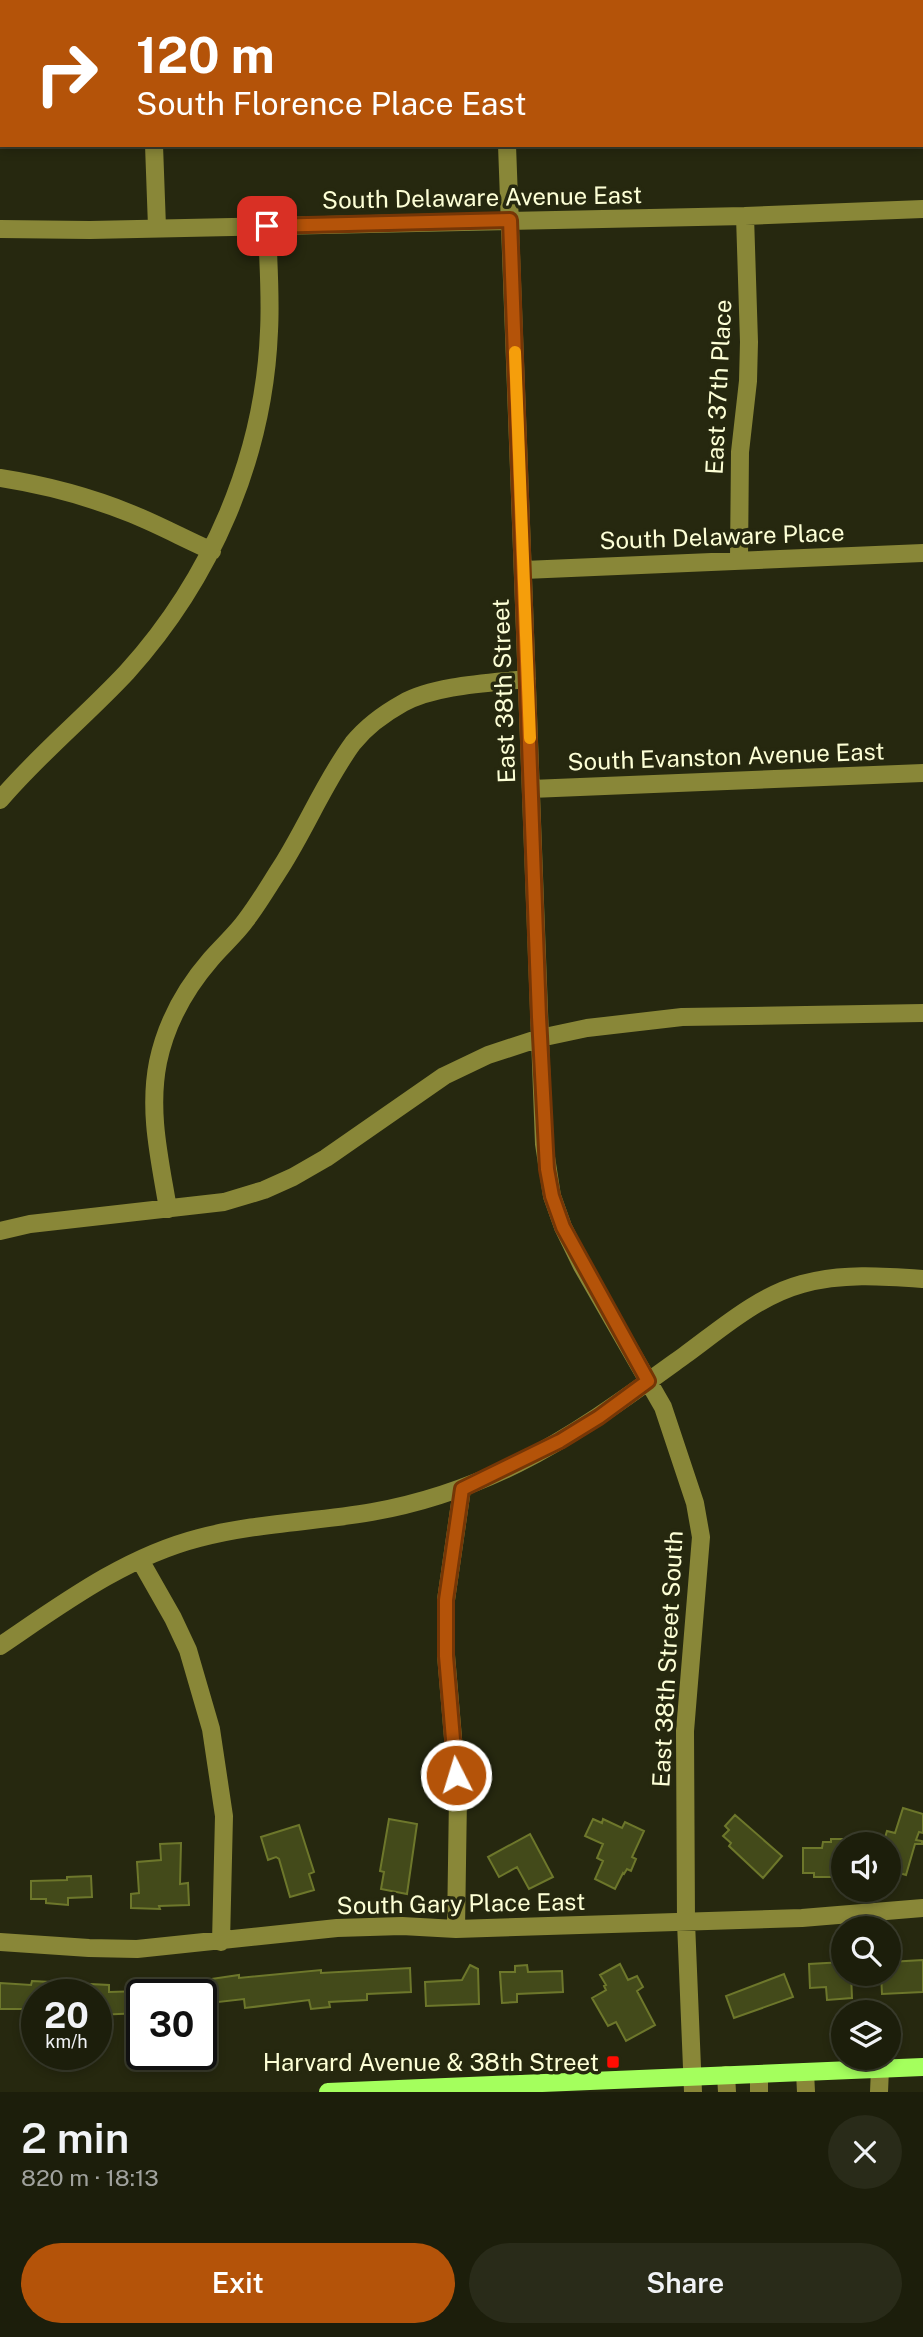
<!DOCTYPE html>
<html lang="en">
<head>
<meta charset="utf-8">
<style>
	:root { --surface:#1c1e0b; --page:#292b19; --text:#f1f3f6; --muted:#a0a29d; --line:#3a3c2c; --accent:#b45309 }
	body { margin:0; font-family:"Public Sans",sans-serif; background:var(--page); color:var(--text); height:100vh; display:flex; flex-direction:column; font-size:26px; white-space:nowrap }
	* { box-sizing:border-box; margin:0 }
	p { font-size:23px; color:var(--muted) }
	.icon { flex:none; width:38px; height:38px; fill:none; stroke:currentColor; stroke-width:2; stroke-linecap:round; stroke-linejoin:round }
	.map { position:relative; height:2092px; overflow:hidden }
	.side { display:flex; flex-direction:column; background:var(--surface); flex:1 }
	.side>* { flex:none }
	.guide { position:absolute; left:0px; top:0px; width:924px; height:147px; box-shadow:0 4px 10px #0003,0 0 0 2px var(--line); background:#b45309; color:#fff; overflow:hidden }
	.buttons { position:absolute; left:831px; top:1832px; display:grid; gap:14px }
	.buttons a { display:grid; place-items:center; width:70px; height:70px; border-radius:50%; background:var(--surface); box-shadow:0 4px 10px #0003,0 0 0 2px var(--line); font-size:35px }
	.speed { position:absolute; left:21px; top:1979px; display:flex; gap:14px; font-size:35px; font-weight:700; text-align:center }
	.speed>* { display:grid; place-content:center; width:91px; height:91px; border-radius:50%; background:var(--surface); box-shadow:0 4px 10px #0003,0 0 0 2px var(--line); line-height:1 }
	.speed small { font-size:18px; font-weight:400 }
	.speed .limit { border:4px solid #111; border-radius:10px; background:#fff; color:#111 }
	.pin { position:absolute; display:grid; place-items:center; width:60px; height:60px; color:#fff; margin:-30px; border-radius:14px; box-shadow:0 4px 10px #0006 }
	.me { position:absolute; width:77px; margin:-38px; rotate:355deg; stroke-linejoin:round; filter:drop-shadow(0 0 5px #0008) }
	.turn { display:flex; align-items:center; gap:24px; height:147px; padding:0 21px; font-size:32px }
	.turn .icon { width:91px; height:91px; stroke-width:2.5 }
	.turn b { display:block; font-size:49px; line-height:60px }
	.round { display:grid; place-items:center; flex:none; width:74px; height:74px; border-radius:37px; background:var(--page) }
	.overview { display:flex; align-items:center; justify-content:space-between; height:119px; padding:0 21px }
	h1 { font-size:42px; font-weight:600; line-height:52px }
	.button { display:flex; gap:14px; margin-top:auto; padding:14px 21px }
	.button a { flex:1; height:80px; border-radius:42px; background:var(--accent); color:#fff; font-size:28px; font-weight:600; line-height:80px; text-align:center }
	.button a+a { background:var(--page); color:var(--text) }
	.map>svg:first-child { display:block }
</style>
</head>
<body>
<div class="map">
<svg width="923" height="2092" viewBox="0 0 923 2092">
	<rect width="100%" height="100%" fill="#26280f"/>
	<!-- building -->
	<path fill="#434a1a" stroke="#6d772b" stroke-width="2" d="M 903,1808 L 923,1814 L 923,1833 L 919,1832 L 916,1840 L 922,1841 L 922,1844 L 915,1844 L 906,1875 L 889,1870 L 889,1844 L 883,1844 L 887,1831 L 895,1833 Z
		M 735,1815 L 782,1856 L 763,1878 L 729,1846 L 731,1843 L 723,1836 L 729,1830 L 725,1826 Z
		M 389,1819 L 417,1824 L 407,1894 L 381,1889 L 384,1872 L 380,1871 Z
		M 593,1819 L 602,1823 L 603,1819 L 622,1828 L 625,1822 L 644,1831 L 632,1857 L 636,1859 L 631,1871 L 627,1869 L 624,1874 L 623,1873 L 615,1889 L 595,1879 L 603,1861 L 597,1858 L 603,1844 L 585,1836 Z
		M 299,1825 L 314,1872 L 309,1874 L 314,1890 L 290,1897 L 279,1859 L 276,1857 L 268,1860 L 261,1837 Z
		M 530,1834 L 553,1877 L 529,1889 L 517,1867 L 499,1877 L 488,1857 Z
		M 831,1839 L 844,1839 L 844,1877 L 814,1877 L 814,1873 L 803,1873 L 803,1848 L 822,1848 L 823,1842 L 831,1842 Z
		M 181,1843 L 180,1884 L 188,1883 L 189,1905 L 159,1906 L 160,1909 L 131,1908 L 131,1894 L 139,1893 L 137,1862 L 161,1860 L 160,1844 Z
		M 91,1876 L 92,1897 L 68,1898 L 68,1905 L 46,1903 L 46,1899 L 31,1899 L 31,1881 L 67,1880 L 67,1877 Z
		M 923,1960 L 923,1992 L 882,1994 L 881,1974 L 889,1974 L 889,1962 Z
		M 844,1962 L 844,1974 L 851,1974 L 852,1998 L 827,2000 L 826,1987 L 810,1988 L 809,1964 Z
		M 620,1964 L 628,1980 L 637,1976 L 643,1987 L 637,1991 L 655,2025 L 626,2041 L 616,2022 L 608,2026 L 592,1998 L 606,1990 L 604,1986 L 606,1985 L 600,1975 Z
		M 470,1965 L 478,1969 L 479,2004 L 426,2006 L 425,1982 L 462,1980 Z
		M 527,1965 L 528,1972 L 562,1971 L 563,1992 L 517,1994 L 517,2002 L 502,2003 L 500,1972 L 515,1972 L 515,1966 Z
		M 410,1968 L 411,1992 L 367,1994 L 367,2000 L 329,2002 L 330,2007 L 311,2009 L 309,2000 L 245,2008 L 244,1999 L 201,2004 L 201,1995 L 173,1995 L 173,1987 L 204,1983 L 204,1980 L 239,1975 L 239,1978 L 321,1970 L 321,1973 Z
		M 784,1974 L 793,1997 L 734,2018 L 726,1996 Z
		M 32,1981 L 109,1985 L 109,1992 L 142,1991 L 142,2013 L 96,2015 L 96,1995 L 37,1995 L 37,2009 L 0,2009 L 0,1983 L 31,1985 Z"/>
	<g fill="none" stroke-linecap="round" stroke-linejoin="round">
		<!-- minor -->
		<path stroke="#898738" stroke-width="18" d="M 149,0 L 149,2
			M 502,0 L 502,2
			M 154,145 L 157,227
			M 507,145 L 540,1038 L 544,1144 L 552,1196 L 563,1227 L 582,1266 L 663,1407 L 695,1503 L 701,1537 L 685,1731 L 686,1922 L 693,2092
			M 0,229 L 90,230 L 745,216 L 923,209
			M 0,478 C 45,485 90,497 132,514 C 159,525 185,539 212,551
			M 739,559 L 740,452 L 748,381 L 749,342 L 745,216
			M 524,570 L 923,553
			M 531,789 L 923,773
			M 0,800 C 39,754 86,716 127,672 C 211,579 264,458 269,331 C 271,296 268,261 267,226
			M 168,1209 C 160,1160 148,1112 158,1062 C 166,1024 185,989 211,959 C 222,946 236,934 246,920 C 259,903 270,884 281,867 C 307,826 325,781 353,743 C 366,727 385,713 403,703 C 435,685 491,683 527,679
			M 0,1231 L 30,1224 L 224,1202 L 264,1190 L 293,1177 L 326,1158 L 444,1076 L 488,1055 L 540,1038 L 587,1028 L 682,1017 L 923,1013
			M 140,1560 L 173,1618 L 188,1650 L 211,1729 L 224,1816 L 221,1942
			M 0,1646 C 62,1604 125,1557 199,1538 C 255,1523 314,1522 372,1512 C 423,1503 470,1487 517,1464 C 577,1434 631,1394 685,1355 C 722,1328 758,1296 802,1284 C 842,1273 882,1276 923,1279
			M 456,1929 L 458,1797 L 446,1655 L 446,1600 L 462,1489
			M 0,1942 L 89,1948 L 137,1949 L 337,1928 L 402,1926 L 456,1929 L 802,1918 L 923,1908
			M 805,2072 L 806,2092
			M 759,2074 L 759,2092
			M 726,2075 L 727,2092
			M 879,2092 L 880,2069"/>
		<!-- major -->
		<path stroke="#a4ff5d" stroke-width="18" d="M 328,2092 L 923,2067"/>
	</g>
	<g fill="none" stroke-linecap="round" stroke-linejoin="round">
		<defs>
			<path id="route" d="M 267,226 L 510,220 L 539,1017 L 547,1169 L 552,1196 L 563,1227 L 648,1381 L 599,1417 L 560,1441 L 462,1489 L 446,1600 L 446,1656 L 456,1775"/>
		</defs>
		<!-- route casing -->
		<use href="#route" stroke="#753606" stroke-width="18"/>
		<!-- route -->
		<use href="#route" stroke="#b45309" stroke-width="12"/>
		<!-- slow -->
		<path stroke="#f59e0b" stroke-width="12" d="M 515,352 L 530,738"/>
	</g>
	<!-- markers -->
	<rect fill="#ff0c02" stroke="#26280f" stroke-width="2.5" x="606" y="2055" width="14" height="14" rx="3.5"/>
	<g text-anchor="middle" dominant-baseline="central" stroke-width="7" stroke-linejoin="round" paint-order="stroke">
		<!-- street labels -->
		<g font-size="24" fill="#fdffd6" stroke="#26280f">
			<text transform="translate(482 197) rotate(-1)">South Delaware Avenue East</text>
			<text transform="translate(718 387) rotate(-87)">East 37th Place</text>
			<text transform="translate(722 536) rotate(-2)">South Delaware Place</text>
			<text transform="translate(503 691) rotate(-92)">East 38th Street</text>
			<text transform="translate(726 756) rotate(-2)">South Evanston Avenue East</text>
			<text transform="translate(667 1659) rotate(-87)">East 38th Street South</text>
			<text transform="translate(461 1903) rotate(-1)">South Gary Place East</text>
		</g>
		<!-- poi labels -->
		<g font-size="24" fill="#fdffd6" stroke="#26280f" text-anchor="end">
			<text x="599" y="2062">Harvard Avenue &amp; 38th Street</text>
		</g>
	</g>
</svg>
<div class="buttons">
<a><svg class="icon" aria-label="sound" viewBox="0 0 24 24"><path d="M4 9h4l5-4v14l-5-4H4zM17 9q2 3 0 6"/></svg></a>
<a><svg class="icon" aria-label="search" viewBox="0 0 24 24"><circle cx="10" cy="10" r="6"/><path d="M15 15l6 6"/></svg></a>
<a><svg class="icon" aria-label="layers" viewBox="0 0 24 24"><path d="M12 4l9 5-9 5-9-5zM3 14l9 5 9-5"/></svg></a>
</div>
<div class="speed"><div>20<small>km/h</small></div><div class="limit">30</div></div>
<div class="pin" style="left:267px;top:226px;background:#d93025"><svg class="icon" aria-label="arrive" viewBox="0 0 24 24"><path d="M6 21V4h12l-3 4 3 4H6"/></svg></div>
<svg class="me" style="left:456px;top:1775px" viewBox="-20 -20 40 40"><circle r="17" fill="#b45309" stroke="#fff" stroke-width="3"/><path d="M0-11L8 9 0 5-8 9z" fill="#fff"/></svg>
<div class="guide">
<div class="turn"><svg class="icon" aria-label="right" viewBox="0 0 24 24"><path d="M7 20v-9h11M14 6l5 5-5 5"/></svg><div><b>120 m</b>South Florence Place East</div></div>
</div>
</div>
<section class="side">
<div class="overview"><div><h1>2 min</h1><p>820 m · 18:13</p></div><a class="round"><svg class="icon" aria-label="close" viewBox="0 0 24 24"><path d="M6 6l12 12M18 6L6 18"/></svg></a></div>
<div class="button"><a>Exit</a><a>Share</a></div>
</section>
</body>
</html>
